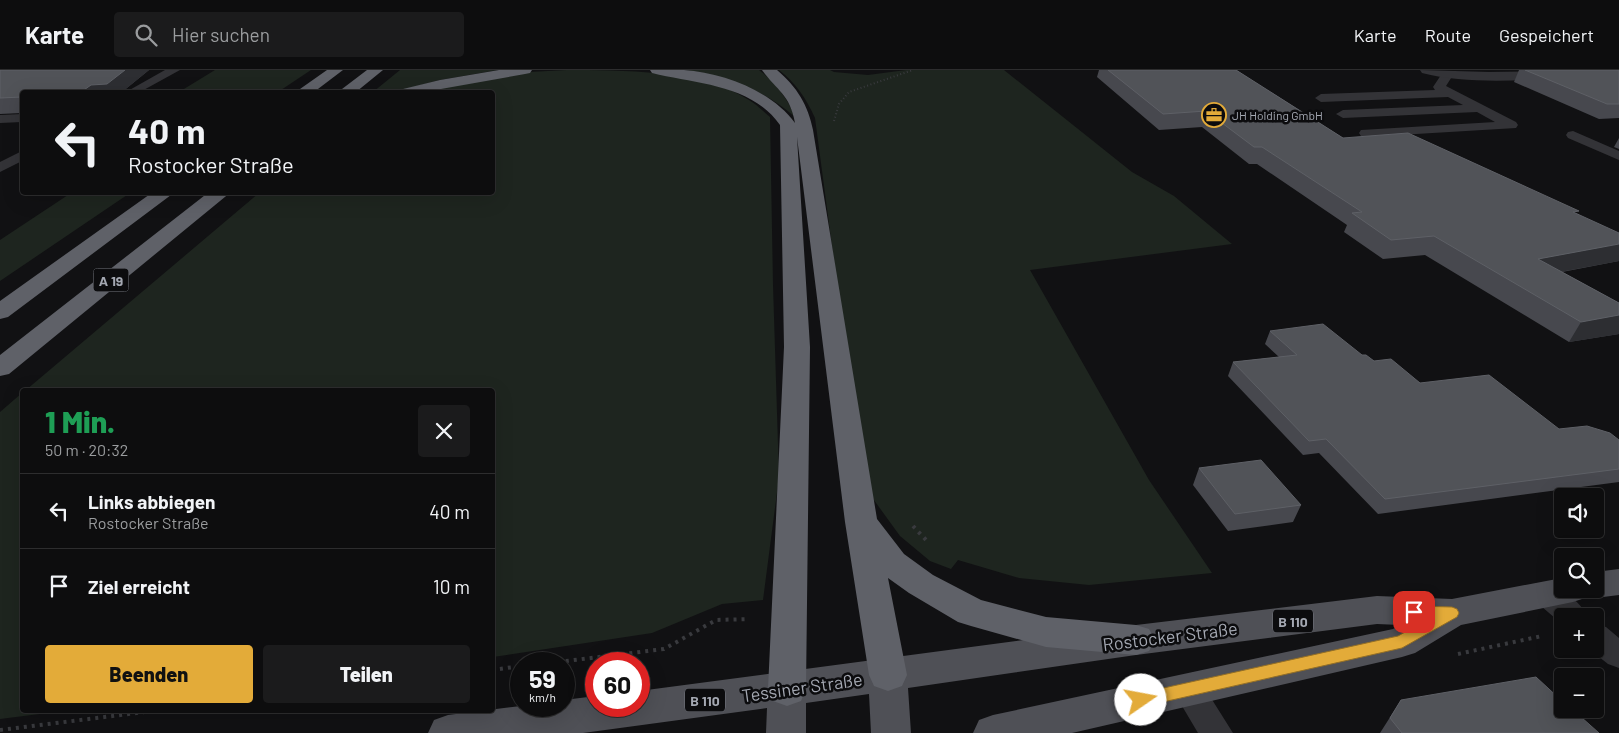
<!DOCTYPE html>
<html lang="de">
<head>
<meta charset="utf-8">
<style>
	:root { --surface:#0d0d0e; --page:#1b1b1c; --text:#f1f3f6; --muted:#9a9c9e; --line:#2d2d2e; --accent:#e3ab39 }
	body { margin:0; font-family:Barlow,sans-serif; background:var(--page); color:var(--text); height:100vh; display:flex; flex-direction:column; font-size:19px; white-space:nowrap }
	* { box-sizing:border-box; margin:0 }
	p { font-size:16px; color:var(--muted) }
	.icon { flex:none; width:28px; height:28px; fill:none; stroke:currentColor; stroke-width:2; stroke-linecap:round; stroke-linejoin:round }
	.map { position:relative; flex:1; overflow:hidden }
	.details { position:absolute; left:20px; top:318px; width:475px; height:325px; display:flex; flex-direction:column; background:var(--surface); border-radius:5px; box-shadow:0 5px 20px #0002,0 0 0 1px var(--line) }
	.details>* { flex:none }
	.guide { position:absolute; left:20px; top:20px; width:475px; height:105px; border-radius:5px; box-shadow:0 5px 20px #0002,0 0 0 1px var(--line); background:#0d0d0e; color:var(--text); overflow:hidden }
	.controls { position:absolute; left:1554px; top:418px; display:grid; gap:10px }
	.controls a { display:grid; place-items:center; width:50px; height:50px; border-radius:5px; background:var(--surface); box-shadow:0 5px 20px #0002,0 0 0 1px var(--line); font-size:25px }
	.speed { position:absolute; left:510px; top:582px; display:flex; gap:10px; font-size:25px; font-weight:700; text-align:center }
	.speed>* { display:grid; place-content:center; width:65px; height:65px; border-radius:50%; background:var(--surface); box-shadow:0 5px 20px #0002,0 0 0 1px var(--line); line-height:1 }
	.speed small { font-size:12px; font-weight:400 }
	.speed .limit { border:8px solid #d22; background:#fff; color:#111 }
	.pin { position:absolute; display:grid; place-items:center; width:42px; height:42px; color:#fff; margin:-21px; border-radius:10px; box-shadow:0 2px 8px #0006 }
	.me { position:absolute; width:55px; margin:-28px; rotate:78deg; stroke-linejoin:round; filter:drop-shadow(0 0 4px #0008) }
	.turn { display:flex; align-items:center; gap:18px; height:105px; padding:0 25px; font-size:22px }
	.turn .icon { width:65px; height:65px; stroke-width:2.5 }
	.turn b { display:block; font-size:35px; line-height:42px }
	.round { display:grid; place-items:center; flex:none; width:52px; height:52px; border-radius:5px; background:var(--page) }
	.head { display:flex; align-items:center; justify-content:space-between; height:85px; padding:0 25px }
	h1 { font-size:30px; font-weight:800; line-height:38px; color:#1e9e55 }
	.action { display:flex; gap:10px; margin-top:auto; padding:10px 25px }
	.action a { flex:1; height:58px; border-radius:5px; background:var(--accent); color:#111; font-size:20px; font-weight:800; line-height:58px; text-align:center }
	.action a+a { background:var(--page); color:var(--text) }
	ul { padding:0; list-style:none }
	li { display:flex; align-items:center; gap:15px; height:75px; padding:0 25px; border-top:1px solid var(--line) }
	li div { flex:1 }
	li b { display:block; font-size:19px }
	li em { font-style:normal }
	header { display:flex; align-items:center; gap:30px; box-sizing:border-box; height:70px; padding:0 25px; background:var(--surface); border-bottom:1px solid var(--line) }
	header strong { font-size:24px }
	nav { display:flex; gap:28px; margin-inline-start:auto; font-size:18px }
	.search { width:350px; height:45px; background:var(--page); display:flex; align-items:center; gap:12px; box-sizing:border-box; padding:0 18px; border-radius:5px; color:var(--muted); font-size:19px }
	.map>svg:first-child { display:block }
</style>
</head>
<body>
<header>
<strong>Karte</strong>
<div class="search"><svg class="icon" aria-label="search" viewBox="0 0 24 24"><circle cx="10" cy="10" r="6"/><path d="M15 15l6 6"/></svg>Hier suchen</div>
<nav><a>Karte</a><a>Route</a><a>Gespeichert</a></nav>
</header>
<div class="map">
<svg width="1619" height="663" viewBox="0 0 1619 663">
	<rect width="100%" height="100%" fill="#111113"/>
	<!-- green -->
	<path fill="#1e251f" d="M 215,0 L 311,0 L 278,22 L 179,22 Z
		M 400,0 L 498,0 L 440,10 L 394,22 L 373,22 Z
		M 567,0 C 620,0 703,0 749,30 C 757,35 763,41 770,47 L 773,215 L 779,407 L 763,530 L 722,534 L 652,563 L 493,587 L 492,320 L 26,320 L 259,123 L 492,122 L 492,22 L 422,22 L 434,19 L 529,2 Z
		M 686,0 L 759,0 C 774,11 788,29 795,47 C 764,20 727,6 686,0 Z
		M 779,0 L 830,0 L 834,2 L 868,5 L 906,0 L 1004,0 L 1132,102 L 1174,126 L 1232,174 L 1030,200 L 1149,410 L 1212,503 L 1089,515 L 1019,508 L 958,490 L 951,499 L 930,491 L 900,466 L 871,426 L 856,357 L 815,48 C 806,28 796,13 779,0 Z
		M 71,123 L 130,123 L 0,211 L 0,170 Z
		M 22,323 L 22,640 L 71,640 L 0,649 L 0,342 Z"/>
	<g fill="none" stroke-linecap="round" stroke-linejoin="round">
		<!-- path-far1 -->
		<path stroke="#393a3e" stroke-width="2" stroke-dasharray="1 2.5" stroke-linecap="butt" d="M 834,51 L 839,34 L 849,22 L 913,0"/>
		<!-- path -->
		<path stroke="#393a3e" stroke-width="4" stroke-dasharray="3 5" stroke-linecap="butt" d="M 913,456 L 926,470
			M 1458,584 L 1542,566
			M 542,594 L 664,579 L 716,550 L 749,549
			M 492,600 L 521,596
			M 0,660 L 161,640"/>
		<!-- service -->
		<path fill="#333337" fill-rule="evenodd" d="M 165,0 L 180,0 L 140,22 L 126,22 Z
			M 1447,1 L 1453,5 L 1446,16 L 1516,52 L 1518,55 L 1516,58 L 1366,67 L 1361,66 L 1359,63 L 1361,60 L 1495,52 L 1477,42 L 1343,48 L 1336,44 L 1343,40 L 1463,35 L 1448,27 L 1321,32 L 1315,28 L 1321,24 L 1435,20 L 1433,17 L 1443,2 Z
			M 22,44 L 22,52 L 0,53 L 0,45 Z
			M 1573,61 L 1619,81 L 1619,90 L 1568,68 L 1566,65 L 1568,62 Z
			M 22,81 L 22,91 L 0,102 L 0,92 Z
			M 1545,512 C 1561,517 1580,531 1587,546 L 1562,546 L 1562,554 L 1535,531 L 1531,523 L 1535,515 Z
			M 1595,554 L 1606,557 L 1619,568 L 1619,598 L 1608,594 L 1589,579 L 1595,579 Z
			M 1188,605 L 1199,609 L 1233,663 L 1198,663 L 1172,619 L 1177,609 Z"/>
		<!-- minor -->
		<path fill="#333337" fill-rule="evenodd" d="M 1420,0 L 1489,2 L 1619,0 L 1619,4 C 1558,7 1481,18 1422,3 Z"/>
		<!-- primary -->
		<path fill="#4f5056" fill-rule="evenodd" d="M 1619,499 L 1619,525 L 1595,528 L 1587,526 L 1585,528 L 1573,532 L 1461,555 L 1415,583 L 1402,587 L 1072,663 L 973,663 L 979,650 L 993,645 L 1393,559 L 1400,555 L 1377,554 L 1136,585 L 908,618 L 911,663 L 871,663 L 869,624 L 806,633 L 806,663 L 766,663 L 767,638 L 583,663 L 428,663 L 434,650 L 448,645 L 521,636 L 564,636 L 564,630 L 596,626 L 596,636 L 639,636 L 639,621 L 1136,555 L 1377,526 L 1452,529 L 1562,508 L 1562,519 L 1595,519 L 1595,502 Z"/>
		<!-- motorway -->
		<path fill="#5f6168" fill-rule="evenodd" d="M 327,0 L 343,0 L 314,22 L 298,22 L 300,19 Z
			M 367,0 L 383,0 L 356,22 L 340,22 L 342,19 Z
			M 499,0 L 532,0 L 530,3 L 525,4 L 424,22 L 400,22 L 403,19 L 440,10 Z
			M 650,0 C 661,0 673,0 684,0 C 724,3 772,21 795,53 C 790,24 777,21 762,0 L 777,0 C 797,17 808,35 813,60 L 877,449 L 904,484 L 933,505 L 981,530 L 1046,547 L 1136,555 L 1149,559 L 1155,570 L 1149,581 L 1136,585 L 1046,577 L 971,556 L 958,552 L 909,523 L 888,508 L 907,605 L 902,616 L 888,621 L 874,616 L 869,605 L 845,452 L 797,67 L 810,277 L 806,619 L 801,631 L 787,636 L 773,631 L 768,619 L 784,277 L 780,55 C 751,14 696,14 652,3 Z
			M 153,122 L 175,122 L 8,247 L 0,249 L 0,231 Z
			M 209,122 L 231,122 L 9,304 L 0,306 L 0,285 Z"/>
	</g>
	<!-- wall -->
	<path fill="#47484e" d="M 0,0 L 149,0 L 122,22 L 22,22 L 22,43 L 0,44 Z
		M 1099,0 L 1236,0 L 1343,68 L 1577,144 L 1619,191 L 1562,202 L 1619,233 L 1619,264 L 1569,272 L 1425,185 L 1383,189 L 1344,162 L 1347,155 L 1257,94 L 1249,94 L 1202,57 L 1159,60 L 1097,7 Z
		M 1519,0 L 1619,0 L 1619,48 L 1599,49 L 1514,12 Z
		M 1619,68 L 1619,79 L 1614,77 Z
		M 1270,261 L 1362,285 L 1420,313 L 1559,359 L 1619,370 L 1619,412 L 1378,444 L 1319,383 L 1303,385 L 1228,306 L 1233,292 L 1279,287 L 1265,274 Z
		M 1199,398 L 1301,435 L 1293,452 L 1228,461 L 1193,415 Z
		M 1401,630 L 1599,663 L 1380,663 Z"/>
	<!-- shaded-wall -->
	<path fill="#2d2e32" d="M 125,0 L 149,0 L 122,22 L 81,22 L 91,15 Z
		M 1619,174 L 1619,191 L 1528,208 L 1538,189 Z
		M 1619,245 L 1619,264 L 1569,272 L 1581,252 Z"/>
	<!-- building -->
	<path fill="#515358" stroke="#5e6066" d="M 0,0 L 125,0 L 107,14 L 91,15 L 81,22 L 22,22 L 22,27 L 0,28 Z
		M 1108,0 L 1236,0 L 1343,68 L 1408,63 L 1579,141 L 1573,142 L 1619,163 L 1619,174 L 1538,189 L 1619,233 L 1619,245 L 1581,252 L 1434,166 L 1391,170 L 1352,143 L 1362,142 L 1262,77 L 1254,77 L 1206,41 L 1163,44 Z
		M 1525,0 L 1619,0 L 1619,34 L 1607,34 Z
		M 1323,254 L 1362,285 L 1366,285 L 1374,291 L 1391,289 L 1420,313 L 1489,305 L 1559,359 L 1587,356 L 1610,363 L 1619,370 L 1619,399 L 1385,429 L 1326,369 L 1309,371 L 1233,292 L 1297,285 L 1270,261 Z
		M 1261,390 L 1301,435 L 1235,444 L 1199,398 Z
		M 1536,607 L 1562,631 L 1562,639 L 1572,639 L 1599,663 L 1402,663 L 1390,648 L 1401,630 Z"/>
	<!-- route -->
	<path fill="#e3ab39" stroke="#946f25" d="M 1414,536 L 1452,537 L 1457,539 L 1459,543 L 1457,547 L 1402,578 L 1141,637 L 1135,635 L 1132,630 L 1135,625 L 1141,623 L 1398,566 L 1430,548 L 1409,546 L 1407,542 L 1409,538 Z"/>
	<!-- icons -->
	<defs>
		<symbol id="office-ring" viewBox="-11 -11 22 22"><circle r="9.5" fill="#0c0c0e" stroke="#e3ab39" stroke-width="1.5"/><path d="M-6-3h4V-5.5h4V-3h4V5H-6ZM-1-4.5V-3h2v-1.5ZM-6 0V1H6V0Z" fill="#e3ab39"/></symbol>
	</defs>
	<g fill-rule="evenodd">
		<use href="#office-ring" x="1200" y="31" width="28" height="28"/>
	</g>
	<g text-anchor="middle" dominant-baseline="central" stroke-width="5" stroke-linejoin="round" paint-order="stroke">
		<!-- far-poi labels -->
		<g font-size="12" fill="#a4a8b2" stroke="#0c0c0e" text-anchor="start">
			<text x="1232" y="45">JH Holding GmbH</text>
		</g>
		<!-- shield labels -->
		<g fill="#0c0c0e" stroke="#767981" stroke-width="1">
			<rect x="93.5" y="198.5" width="35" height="23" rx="4"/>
			<rect x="1273" y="539.5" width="40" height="23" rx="4"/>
			<rect x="685" y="618.5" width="40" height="23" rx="4"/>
		</g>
		<g font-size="14" font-weight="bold" fill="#a4a8b2">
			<text x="111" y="210">A 19</text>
			<text x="1293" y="551">B 110</text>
			<text x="705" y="630">B 110</text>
		</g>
		<!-- near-street labels -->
		<g font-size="18" fill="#a4a8b2" stroke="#0c0c0e">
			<text transform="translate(1170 566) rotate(-7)">Rostocker Straße</text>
			<text transform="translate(802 617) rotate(-8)">Tessiner Straße</text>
		</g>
	</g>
</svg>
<div class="controls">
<a><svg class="icon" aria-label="sound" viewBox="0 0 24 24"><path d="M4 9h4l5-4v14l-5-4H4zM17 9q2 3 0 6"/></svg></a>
<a><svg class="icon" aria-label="search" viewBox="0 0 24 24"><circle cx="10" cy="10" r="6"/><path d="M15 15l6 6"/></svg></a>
<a>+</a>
<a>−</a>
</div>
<div class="speed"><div>59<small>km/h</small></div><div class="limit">60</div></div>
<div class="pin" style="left:1414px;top:542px;background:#d93025"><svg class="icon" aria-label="arrive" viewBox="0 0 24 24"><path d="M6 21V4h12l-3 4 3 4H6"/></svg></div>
<svg class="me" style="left:1141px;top:630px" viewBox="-20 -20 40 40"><circle r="19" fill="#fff"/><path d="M0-13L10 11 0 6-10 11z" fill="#e3ab39"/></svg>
<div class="guide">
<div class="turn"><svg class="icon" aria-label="left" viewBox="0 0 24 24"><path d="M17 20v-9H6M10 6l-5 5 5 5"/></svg><div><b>40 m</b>Rostocker Straße</div></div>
</div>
<section class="details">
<div class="head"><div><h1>1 Min.</h1><p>50 m · 20:32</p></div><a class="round"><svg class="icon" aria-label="close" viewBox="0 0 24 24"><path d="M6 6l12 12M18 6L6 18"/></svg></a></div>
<ul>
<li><svg class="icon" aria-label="left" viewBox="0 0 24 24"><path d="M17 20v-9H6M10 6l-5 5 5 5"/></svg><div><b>Links abbiegen</b><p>Rostocker Straße</p></div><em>40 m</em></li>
<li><svg class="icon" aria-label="arrive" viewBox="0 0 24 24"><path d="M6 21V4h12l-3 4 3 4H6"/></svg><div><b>Ziel erreicht</b></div><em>10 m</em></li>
</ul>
<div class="action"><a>Beenden</a><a>Teilen</a></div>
</section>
</div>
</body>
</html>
